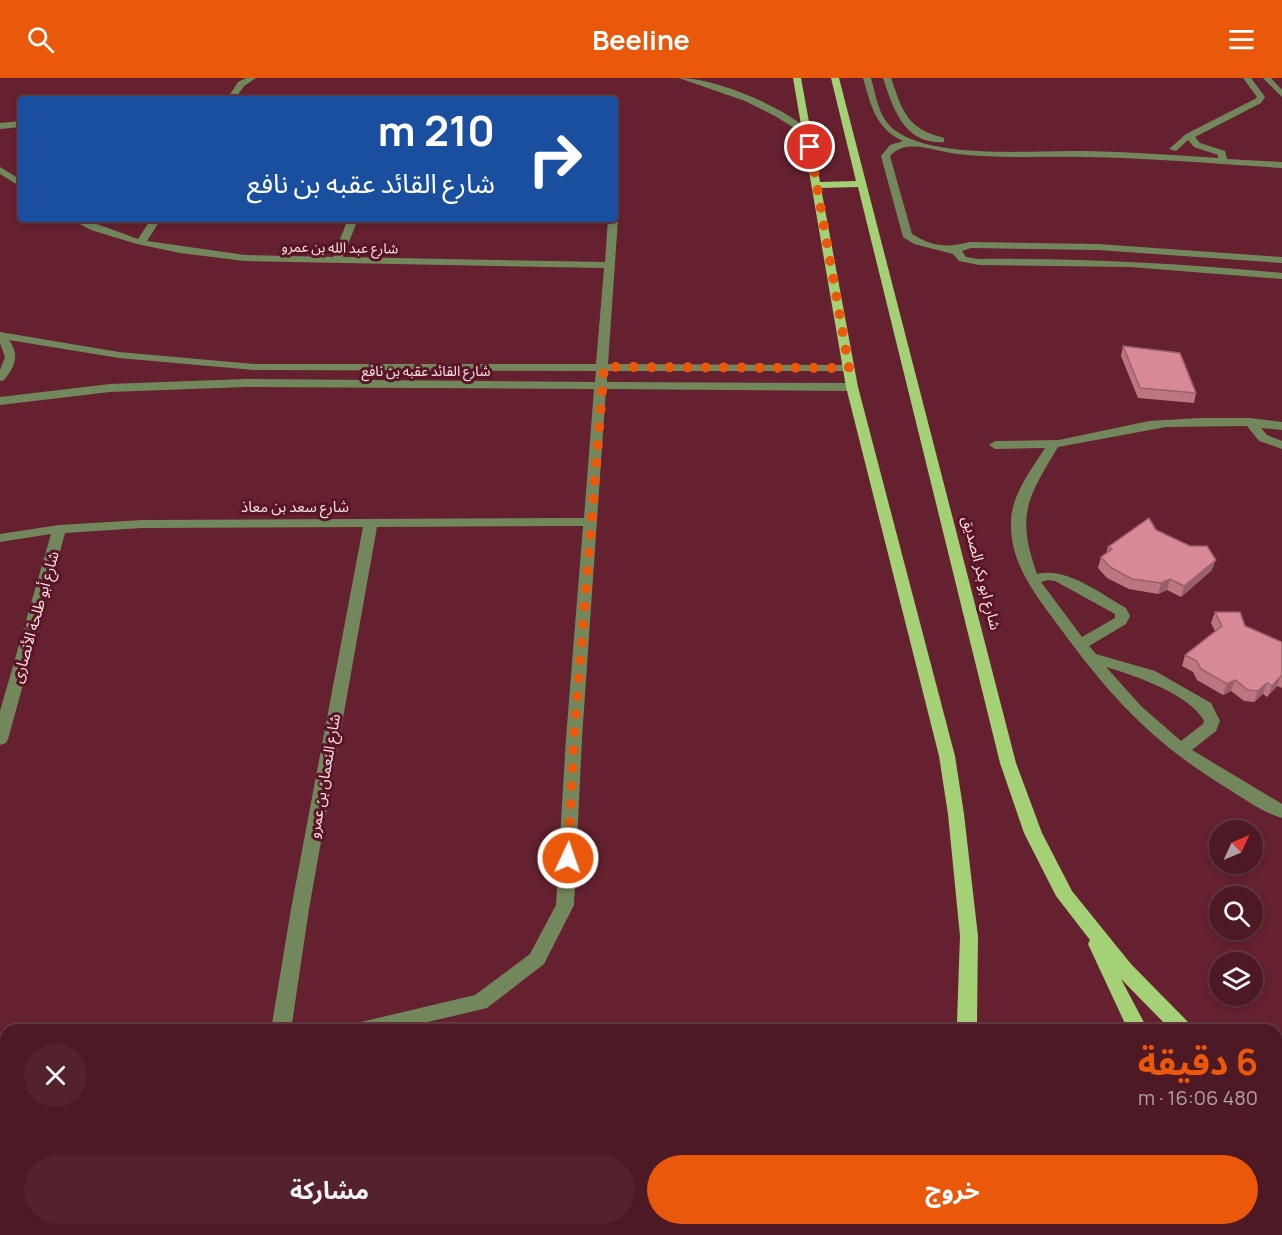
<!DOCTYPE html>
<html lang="ar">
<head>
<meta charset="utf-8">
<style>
	:root { --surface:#4c1924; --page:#53222c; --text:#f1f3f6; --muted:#b2a0a6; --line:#633841; --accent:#ea580c }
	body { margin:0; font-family:Manrope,"Noto Sans Arabic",sans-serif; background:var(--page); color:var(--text); direction:rtl; height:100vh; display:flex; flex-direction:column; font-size:22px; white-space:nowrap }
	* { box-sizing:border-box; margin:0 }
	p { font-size:20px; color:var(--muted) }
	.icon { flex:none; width:33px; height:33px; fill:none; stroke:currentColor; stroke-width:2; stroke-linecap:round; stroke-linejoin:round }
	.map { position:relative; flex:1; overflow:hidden; direction:ltr }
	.side { position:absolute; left:0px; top:946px; width:1282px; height:212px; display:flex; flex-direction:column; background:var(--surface); border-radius:18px 18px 0 0; box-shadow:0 3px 9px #0003,0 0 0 2px var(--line); direction:rtl }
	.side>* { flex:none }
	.hud { position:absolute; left:18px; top:18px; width:600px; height:126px; border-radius:6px; box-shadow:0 3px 9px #0003,0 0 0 2px var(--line); direction:rtl; background:#1a4fa0; color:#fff; overflow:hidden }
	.needle { width:39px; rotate:46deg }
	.controls { position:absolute; left:1209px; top:742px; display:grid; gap:12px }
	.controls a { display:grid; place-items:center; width:54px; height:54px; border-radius:50%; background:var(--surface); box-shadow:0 3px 9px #0003,0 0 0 2px var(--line); font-size:30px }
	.pin { position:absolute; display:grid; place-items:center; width:51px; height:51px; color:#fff; margin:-26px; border:3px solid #fff; border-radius:50%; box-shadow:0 2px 6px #0007 }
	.me { position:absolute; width:66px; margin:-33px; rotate:3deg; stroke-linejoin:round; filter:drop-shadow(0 0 4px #0008) }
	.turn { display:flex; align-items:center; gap:21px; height:126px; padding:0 24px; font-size:27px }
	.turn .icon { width:78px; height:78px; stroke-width:2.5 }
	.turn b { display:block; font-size:42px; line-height:51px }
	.round { display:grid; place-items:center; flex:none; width:63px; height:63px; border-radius:32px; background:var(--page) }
	.overview { display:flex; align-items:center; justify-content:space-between; height:102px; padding:0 24px }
	h1 { font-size:36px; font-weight:700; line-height:45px; color:var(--accent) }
	.button { display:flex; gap:12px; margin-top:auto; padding:12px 24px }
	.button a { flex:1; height:69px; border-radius:36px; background:var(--accent); color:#fff; font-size:24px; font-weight:700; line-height:69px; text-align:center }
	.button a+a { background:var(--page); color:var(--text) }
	header { display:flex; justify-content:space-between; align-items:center; height:78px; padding:0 24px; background:var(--accent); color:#fff; font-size:27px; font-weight:700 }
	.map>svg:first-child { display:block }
</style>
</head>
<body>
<header><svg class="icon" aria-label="menu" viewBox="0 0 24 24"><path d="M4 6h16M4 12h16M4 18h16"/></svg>Beeline<svg class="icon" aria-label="search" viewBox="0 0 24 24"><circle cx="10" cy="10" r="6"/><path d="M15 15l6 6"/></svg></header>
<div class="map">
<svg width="1282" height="1157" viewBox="0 0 1282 1157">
	<rect width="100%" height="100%" fill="#652130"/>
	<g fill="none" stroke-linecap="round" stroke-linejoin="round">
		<!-- minor -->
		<path fill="#72885c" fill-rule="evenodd" d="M 246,0 L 256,0 L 244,8 L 235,21 L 227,21 L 238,4 Z
			M 679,0 C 716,0 785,29 812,55 L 805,57 L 775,38 L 745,23 Z
			M 863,0 L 871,0 C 876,18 879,42 896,53 C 937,82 1035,72 1085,73 C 1130,74 1174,77 1218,80 L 1218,77 L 1194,69 L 1188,62 L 1176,73 L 1169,71 L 1186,56 L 1255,21 L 1257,19 L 1243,0 L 1251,0 L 1265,19 L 1261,25 L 1195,59 L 1200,65 L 1225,73 L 1227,81 L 1282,84 L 1282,90 C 1217,86 1152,80 1086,79 C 1043,78 1000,81 958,76 C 935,74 907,59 890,78 L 912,156 C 933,169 947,170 970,164 L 1098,166 L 1282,179 L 1282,185 L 1098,172 L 971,170 L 962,173 L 966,179 L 979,181 C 1080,180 1181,185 1282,195 L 1282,201 L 1130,189 L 979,187 L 959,183 L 953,176 L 914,166 L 903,159 L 881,78 L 890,67 L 903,63 C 875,50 871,27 863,0 Z
			M 883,0 L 891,0 C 903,34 906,50 944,60 L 944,64 C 904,67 893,30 883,0 Z
			M 1263,0 L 1271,0 L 1282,12 L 1282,19 Z
			M 21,43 L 21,49 L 0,51 L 0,45 Z
			M 615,71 L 619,74 L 620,113 L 615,116 Z
			M 0,89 L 21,102 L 21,109 L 0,96 Z
			M 615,139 L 618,141 L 608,286 L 849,287 L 855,290 L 849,293 L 607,293 L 607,304 L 852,305 L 858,309 L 852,313 L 606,311 L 582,660 L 574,827 L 544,886 L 487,930 L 394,952 L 351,952 L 354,946 L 361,944 L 475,917 L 530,876 L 556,827 L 566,660 L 583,448 L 377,449 L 309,831 L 291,952 L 271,952 L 291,831 L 363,449 L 142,450 L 65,455 L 8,661 L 6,665 L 0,667 L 0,633 L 51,456 L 0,464 L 0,456 L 59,447 L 142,442 L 584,440 L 594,311 L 245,309 L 110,314 L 0,327 L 0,319 L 110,306 L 245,301 L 595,304 L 596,293 L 254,292 L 119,280 L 9,262 C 20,278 15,288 4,302 L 0,303 L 0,292 L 5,279 L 0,265 L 0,254 L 119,274 L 254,286 L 596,286 L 604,190 L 245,183 L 180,175 L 137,166 L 91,152 L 70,141 L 83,141 L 138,161 L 151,141 L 161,141 L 147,163 L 245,177 L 333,179 L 348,141 L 358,141 L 343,179 L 605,184 L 608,141 L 615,141 Z
			M 1199,340 L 1250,340 L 1282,344 L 1282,352 L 1261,350 L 1267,357 L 1282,363 L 1282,371 L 1259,363 L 1247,348 L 1166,349 L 1058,369 C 1027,421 1016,437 1037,496 C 1068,489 1100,516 1126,530 L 1130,538 L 1126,546 L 1089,568 L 1096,576 L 1155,593 L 1211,625 L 1220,643 L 1216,653 L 1192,672 L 1282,726 L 1282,740 C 1264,735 1246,722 1230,712 C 1154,666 1112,621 1060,550 C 1036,517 1010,487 1011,444 C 1011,418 1031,392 1045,370 L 995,371 L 989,367 L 995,363 L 1059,362 L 1149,343 ZM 1048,502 L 1055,503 L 1115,536 L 1115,540 L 1082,559 L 1041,504 ZM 1106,589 C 1134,597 1191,617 1204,643 L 1203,646 L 1181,663 L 1141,628 Z
			M 6,1035 L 6,1053 L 0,1055 L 0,1037 Z"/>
		<!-- major -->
		<path fill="#a5d176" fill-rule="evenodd" d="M 793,0 L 801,0 L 820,104 L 856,103 L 831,0 L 839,0 L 1016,685 L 1042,755 L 1072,813 L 1131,886 L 1190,946 L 1193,952 L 1171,952 L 1121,901 L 1148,952 L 1128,952 L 1088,866 L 1090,862 L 1056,818 L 1024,755 L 1000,685 L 858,109 L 821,110 L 858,309 L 955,678 L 964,736 L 978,858 L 977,944 L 974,952 L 954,952 L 957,944 L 960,858 L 948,736 L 939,678 L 846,309 Z
			M 1276,1022 L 1282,1024 L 1282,1044 L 1276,1042 Z
			M 854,1152 L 878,1152 L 876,1157 L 852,1157 Z"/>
	</g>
	<!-- wall -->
	<path fill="#bb7680" d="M 1123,268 L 1196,315 L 1194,325 L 1138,320 L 1121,278 Z
		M 1156,452 L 1190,468 L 1212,492 L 1181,519 L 1167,512 L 1158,516 L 1129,511 L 1107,500 L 1098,490 L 1101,479 L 1106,476 L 1108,469 Z
		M 1215,534 L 1282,564 L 1282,610 L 1277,608 L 1267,619 L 1263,616 L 1254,624 L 1244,623 L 1231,613 L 1223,617 L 1197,602 L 1193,594 L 1182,588 L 1185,577 L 1215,553 L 1211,545 Z"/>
	<!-- shaded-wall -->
	<path fill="#986068" d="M 1216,482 L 1212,492 L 1181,519 L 1184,508 Z
		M 1170,501 L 1167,512 L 1158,516 L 1161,505 Z
		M 1281,597 L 1277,608 L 1267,619 L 1272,608 Z
		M 1235,602 L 1231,613 L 1223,617 L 1227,606 Z
		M 1267,605 L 1263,616 L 1254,624 L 1258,613 Z"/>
	<!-- building -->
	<path fill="#d98995" stroke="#986068" stroke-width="1.5" d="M 1123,268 L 1180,275 L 1196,315 L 1140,310 Z
		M 1149,440 L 1156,452 L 1190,468 L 1207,468 L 1216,482 L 1184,508 L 1170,501 L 1161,505 L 1132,501 L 1110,489 L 1101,479 L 1112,471 L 1108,469 Z
		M 1215,534 L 1240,534 L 1245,548 L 1282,564 L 1282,597 L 1272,608 L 1267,605 L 1258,613 L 1248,612 L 1235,602 L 1227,606 L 1201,591 L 1197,583 L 1185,577 L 1222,548 Z"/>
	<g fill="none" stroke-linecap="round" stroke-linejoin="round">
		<!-- route -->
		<path stroke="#ea580c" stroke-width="10" stroke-dasharray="0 18" d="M 568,780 L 574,660 L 604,289 L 849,290 L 810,69"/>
	</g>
	<g text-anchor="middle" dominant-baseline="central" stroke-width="6" stroke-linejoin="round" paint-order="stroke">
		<!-- far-street labels -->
		<g font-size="14" fill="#fde2e5" stroke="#591526">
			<text transform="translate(340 169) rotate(1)">شارع عبد الله بن عمرو</text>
			<text x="426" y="292">شارع القائد عقبه بن نافع</text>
		</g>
		<!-- street labels -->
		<g font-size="15" fill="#fde2e5" stroke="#591526">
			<text x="295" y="428">شارع سعد بن معاذ</text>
			<text transform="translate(982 495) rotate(76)">شارع ابو بكر الصديق</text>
			<text transform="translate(35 539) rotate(-74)">شارع أبو طلحة الأنصارى</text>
			<text transform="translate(324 698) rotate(-80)">شارع النعمان بن عمرو</text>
		</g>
	</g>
</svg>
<div class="controls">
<a><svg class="needle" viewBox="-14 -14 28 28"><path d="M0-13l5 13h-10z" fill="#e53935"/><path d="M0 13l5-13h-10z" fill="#b2a0a6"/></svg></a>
<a><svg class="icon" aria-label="search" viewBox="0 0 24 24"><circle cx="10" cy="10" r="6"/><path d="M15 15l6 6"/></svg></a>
<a><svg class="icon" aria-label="layers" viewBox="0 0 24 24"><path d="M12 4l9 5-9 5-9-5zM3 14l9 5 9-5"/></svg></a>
</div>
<div class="pin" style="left:810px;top:69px;background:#d93025"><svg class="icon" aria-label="arrive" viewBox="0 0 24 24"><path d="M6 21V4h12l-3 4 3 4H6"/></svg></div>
<svg class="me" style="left:568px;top:780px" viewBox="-20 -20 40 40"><circle r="17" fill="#ea580c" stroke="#fff" stroke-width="3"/><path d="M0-11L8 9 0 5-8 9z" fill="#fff"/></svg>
<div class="hud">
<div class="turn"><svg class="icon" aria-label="right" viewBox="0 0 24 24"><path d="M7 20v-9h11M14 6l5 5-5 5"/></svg><div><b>210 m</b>شارع القائد عقبه بن نافع</div></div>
</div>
<section class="side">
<div class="overview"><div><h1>6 دقيقة</h1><p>480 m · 16:06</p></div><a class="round"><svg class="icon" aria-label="close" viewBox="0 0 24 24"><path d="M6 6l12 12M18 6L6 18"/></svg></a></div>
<div class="button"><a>خروج</a><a>مشاركة</a></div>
</section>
</div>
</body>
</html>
